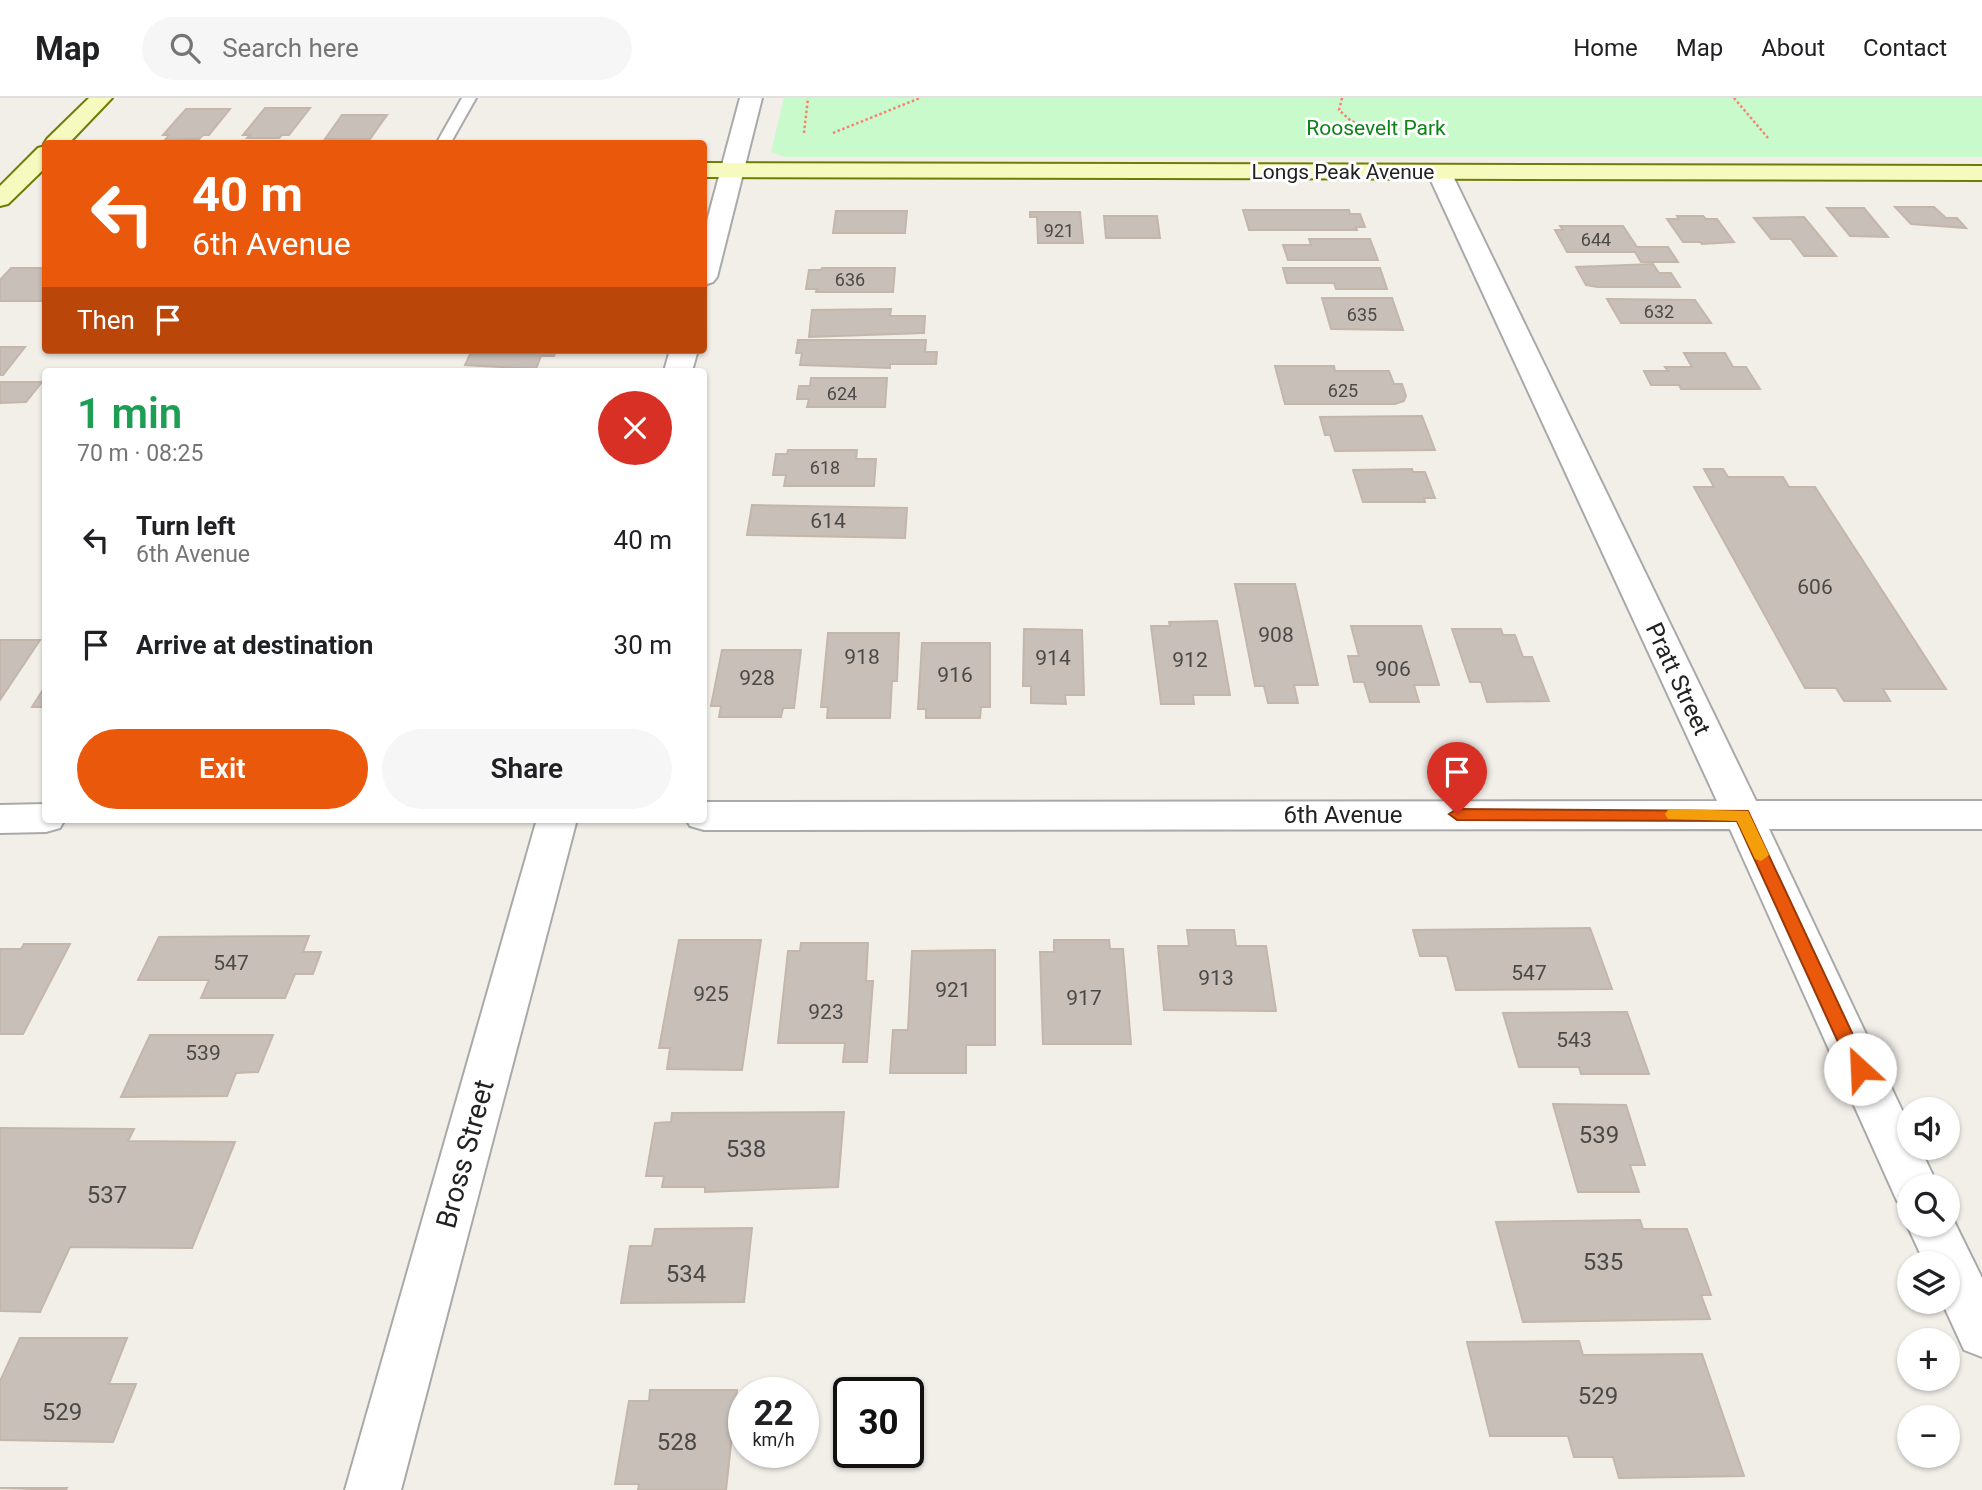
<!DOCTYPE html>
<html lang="en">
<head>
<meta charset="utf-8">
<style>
	:root { --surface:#fff; --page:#f6f6f6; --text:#202124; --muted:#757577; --line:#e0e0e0; --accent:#ea580c }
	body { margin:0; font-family:Roboto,sans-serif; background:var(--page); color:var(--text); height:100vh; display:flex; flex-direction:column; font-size:26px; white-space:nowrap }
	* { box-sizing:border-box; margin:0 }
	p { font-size:23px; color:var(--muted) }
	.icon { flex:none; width:38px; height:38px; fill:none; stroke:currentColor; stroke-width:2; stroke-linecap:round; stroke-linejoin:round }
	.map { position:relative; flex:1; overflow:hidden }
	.details { position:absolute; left:42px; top:270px; width:665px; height:455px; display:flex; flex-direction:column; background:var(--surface); border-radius:7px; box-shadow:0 2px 5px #0004 }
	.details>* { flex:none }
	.hud { position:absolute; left:42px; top:42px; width:665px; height:214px; border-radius:7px; box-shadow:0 2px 5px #0004; background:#ea580c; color:#fff; overflow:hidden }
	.buttons { position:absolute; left:1897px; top:999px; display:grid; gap:14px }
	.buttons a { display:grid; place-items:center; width:63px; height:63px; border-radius:50%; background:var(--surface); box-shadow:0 2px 5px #0004; font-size:35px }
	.speed { position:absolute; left:728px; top:1279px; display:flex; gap:14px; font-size:35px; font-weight:700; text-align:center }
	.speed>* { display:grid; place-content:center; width:91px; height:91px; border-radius:50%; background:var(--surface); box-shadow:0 2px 5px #0004; line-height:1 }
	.speed small { font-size:18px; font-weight:400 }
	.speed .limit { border:4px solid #111; border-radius:10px; background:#fff; color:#111 }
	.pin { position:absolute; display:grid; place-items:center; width:60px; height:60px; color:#fff; margin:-72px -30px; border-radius:50% 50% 50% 0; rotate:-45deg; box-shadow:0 0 7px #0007 }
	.pin .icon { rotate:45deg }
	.me { position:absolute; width:77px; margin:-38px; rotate:335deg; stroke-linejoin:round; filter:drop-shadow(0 0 5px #0008) }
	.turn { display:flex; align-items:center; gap:24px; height:147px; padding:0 35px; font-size:32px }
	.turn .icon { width:91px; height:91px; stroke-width:2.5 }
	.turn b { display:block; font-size:49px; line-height:60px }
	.then { display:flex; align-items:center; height:66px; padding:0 35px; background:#0003; gap:14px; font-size:26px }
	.round { display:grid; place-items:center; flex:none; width:74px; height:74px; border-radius:37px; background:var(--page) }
	.summary { display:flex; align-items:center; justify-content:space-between; height:119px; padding:0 35px }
	h1 { font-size:42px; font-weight:600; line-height:52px; color:#1e9e55 }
	.button { display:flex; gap:14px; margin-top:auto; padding:14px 35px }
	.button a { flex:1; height:80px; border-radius:42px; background:var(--accent); color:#fff; font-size:28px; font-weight:600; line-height:80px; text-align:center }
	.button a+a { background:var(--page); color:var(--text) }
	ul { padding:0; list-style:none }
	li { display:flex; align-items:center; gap:21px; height:105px; padding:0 35px }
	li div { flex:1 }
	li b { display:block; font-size:26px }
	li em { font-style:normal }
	header { display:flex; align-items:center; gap:42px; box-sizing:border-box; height:98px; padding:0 35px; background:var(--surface); border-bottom:2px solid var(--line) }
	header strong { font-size:33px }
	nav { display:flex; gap:38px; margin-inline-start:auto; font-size:24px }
	.search { width:490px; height:63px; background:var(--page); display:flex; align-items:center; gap:18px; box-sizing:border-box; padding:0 24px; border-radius:38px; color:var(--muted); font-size:26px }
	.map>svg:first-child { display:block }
</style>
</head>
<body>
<header>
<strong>Map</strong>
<div class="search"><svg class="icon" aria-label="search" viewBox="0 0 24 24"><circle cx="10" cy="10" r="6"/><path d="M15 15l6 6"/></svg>Search here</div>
<nav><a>Home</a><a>Map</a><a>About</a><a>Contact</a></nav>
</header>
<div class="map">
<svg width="1982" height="1392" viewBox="0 0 1982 1392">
	<rect width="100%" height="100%" fill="#f2efe9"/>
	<!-- park -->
	<path fill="#c8facc" d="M 784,0 L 1982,0 L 1982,59 L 785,59 L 771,54 Z"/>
	<!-- building -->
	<path fill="#c7bfb8" stroke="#c4b6ab" stroke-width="2" d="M 265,10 L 310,10 L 289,37 L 282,37 L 279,40 L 247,40 L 250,37 L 243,37 Z
		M 186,11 L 230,11 L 209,37 L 203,37 L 199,41 L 165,42 L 169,37 L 163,37 Z
		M 342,17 L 387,17 L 370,41 L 325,41 Z
		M 1895,109 L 1934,109 L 1946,120 L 1957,120 L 1966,130 L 1911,126 Z
		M 1827,110 L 1864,110 L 1888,139 L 1850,138 Z
		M 1243,112 L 1349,112 L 1350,116 L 1360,116 L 1365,129 L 1356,129 L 1357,132 L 1249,132 Z
		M 836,113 L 907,113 L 905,135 L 833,135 Z
		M 1030,114 L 1080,114 L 1083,145 L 1038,145 L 1037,119 L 1030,119 Z
		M 1104,118 L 1157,118 L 1160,140 L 1106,140 Z
		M 1677,118 L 1703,118 L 1706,121 L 1717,121 L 1734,144 L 1702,146 L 1700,144 L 1683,144 L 1667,121 L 1679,121 Z
		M 1804,119 L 1836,158 L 1804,158 L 1791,141 L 1771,141 L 1754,120 Z
		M 1560,128 L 1623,128 L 1637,149 L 1668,149 L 1678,164 L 1641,164 L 1635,154 L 1567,154 L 1555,132 L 1563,132 Z
		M 1309,141 L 1370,141 L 1378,162 L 1288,162 L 1283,147 L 1311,147 Z
		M 1653,166 L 1659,175 L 1671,175 L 1680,189 L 1598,189 L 1586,187 L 1576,169 Z
		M 11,170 L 46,170 L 46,203 L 0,203 L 0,182 Z
		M 822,170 L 895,170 L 893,194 L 816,194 L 817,191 L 806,191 L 809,172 L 821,172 Z
		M 1283,170 L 1380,170 L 1387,191 L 1336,191 L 1334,185 L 1287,185 Z
		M 1322,200 L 1392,200 L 1403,232 L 1331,231 Z
		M 1607,201 L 1695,202 L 1711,225 L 1621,225 Z
		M 891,211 L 890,218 L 925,218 L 924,235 L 809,239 L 812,212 Z
		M 798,242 L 926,242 L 925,254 L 937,254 L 936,266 L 890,266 L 890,270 L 800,267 L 802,255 L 796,255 Z
		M 0,249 L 25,249 L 3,277 L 0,277 Z
		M 472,252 L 556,252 L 554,258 L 541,258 L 536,271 L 465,267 Z
		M 1684,255 L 1725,255 L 1733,269 L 1746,269 L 1760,291 L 1681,291 L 1679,287 L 1651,287 L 1644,273 L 1668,273 L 1665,269 L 1692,269 Z
		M 1275,268 L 1334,268 L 1335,273 L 1389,273 L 1394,286 L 1402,286 L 1406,298 L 1404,303 L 1395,306 L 1285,306 Z
		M 811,280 L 887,280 L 885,309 L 807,309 L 809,301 L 797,301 L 799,288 L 810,288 Z
		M 0,284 L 42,284 L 26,304 L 0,305 Z
		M 1422,318 L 1435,352 L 1335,353 L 1330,337 L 1325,337 L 1320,319 Z
		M 788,352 L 857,352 L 856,361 L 876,361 L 874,388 L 784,388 L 786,377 L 773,377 L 776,356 L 787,356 Z
		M 1412,371 L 1413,374 L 1425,374 L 1435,400 L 1424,400 L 1425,404 L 1363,404 L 1353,372 Z
		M 1704,371 L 1723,371 L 1728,379 L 1783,379 L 1789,389 L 1815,389 L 1946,591 L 1883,591 L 1890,603 L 1844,603 L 1836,590 L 1805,590 L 1694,389 L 1714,389 Z
		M 752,407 L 907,410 L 905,440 L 747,437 Z
		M 1235,486 L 1295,486 L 1318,587 L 1294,587 L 1298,605 L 1268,605 L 1264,588 L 1255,588 Z
		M 1217,523 L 1230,597 L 1193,597 L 1194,606 L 1161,606 L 1151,528 L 1170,528 L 1169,524 Z
		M 1351,528 L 1421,528 L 1439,587 L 1414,587 L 1419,604 L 1370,604 L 1364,584 L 1354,584 L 1348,558 L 1359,558 Z
		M 1024,531 L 1082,532 L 1084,597 L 1065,597 L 1066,606 L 1031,605 L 1031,588 L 1023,588 Z
		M 1452,531 L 1501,531 L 1503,537 L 1515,537 L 1523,559 L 1532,559 L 1549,603 L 1487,604 L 1481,584 L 1470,584 Z
		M 828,535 L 899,535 L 897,583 L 892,583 L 890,620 L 827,620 L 828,609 L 821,609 Z
		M 0,542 L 40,542 L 0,602 Z
		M 922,545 L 990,545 L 990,609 L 981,609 L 980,620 L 926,620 L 926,611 L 918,611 Z
		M 722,552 L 801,552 L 794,610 L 783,610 L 781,619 L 719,619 L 721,608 L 711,608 Z
		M 46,587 L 46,609 L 32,609 Z
		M 1590,830 L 1612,891 L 1456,892 L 1447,858 L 1420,858 L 1413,832 Z
		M 1187,832 L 1234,832 L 1236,848 L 1266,848 L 1276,913 L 1164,912 L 1158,848 L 1189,848 Z
		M 309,838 L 303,854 L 321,854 L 313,876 L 295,876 L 285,900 L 201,900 L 209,882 L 138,882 L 159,839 Z
		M 679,842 L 761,842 L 742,972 L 667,971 L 670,950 L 659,950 Z
		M 1054,842 L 1109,842 L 1110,851 L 1123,851 L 1131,946 L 1043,946 L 1040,854 L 1054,854 Z
		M 801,845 L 868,845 L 866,883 L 873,883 L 867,964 L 843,964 L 845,945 L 778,945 L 788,853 L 800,853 Z
		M 24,846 L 70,846 L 23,936 L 0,936 L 0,851 L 21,851 Z
		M 995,852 L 995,947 L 966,947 L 966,975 L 890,975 L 893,932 L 908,932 L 912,853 Z
		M 1627,914 L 1649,976 L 1581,976 L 1579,969 L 1519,969 L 1503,915 Z
		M 150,937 L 273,937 L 258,974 L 236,975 L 227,998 L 121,999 Z
		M 1553,1006 L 1626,1007 L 1645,1067 L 1630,1067 L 1639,1094 L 1578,1094 Z
		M 844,1014 L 838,1089 L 705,1094 L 705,1089 L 662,1089 L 664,1078 L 646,1078 L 655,1025 L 671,1024 L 672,1015 Z
		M 0,1030 L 134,1031 L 128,1043 L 235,1044 L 192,1150 L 70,1149 L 40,1214 L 0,1213 Z
		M 1640,1122 L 1643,1131 L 1687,1131 L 1711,1197 L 1701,1197 L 1710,1221 L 1523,1224 L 1496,1124 Z
		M 752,1130 L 744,1204 L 621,1205 L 630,1148 L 652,1148 L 655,1131 Z
		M 20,1240 L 127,1240 L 109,1286 L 136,1286 L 113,1344 L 0,1342 L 0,1283 Z
		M 1579,1243 L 1583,1257 L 1702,1256 L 1744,1378 L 1619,1380 L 1613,1359 L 1574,1359 L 1568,1338 L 1490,1338 L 1467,1244 Z
		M 650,1292 L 737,1292 L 726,1392 L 638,1392 L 639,1386 L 615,1386 L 629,1303 L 649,1303 Z
		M 0,1390 L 67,1390 L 66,1392 Z"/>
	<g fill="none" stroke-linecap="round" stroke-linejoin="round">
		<defs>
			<path id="lane" d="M 462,0 L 476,0 L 450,46 L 436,46 Z"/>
			<path id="street" d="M 740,0 L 762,0 L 717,179 L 713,184 L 704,187 L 704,134 Z
				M 1439,67 L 1447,69 L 1451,74 L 1756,703 L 1982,703 L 1982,731 L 1769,731 L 1909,1027 L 1909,1050 L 1920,1050 L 1938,1088 L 1909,1088 L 1909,1107 L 1897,1103 L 1730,731 L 704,732 L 690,728 L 686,721 L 704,721 L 704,704 L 1717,703 L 1427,74 L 1431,69 Z
				M 670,252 L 698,252 L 692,273 L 664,273 Z
				M 46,706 L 46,721 L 65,721 L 60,730 L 46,734 L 0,735 L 0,707 Z
				M 537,721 L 577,721 L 401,1392 L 345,1392 Z
				M 1948,1111 L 1982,1180 L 1982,1259 L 1964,1252 L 1942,1204 L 1948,1204 L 1948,1166 L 1925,1166 L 1907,1127 L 1909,1123 L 1909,1127 L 1948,1127 Z"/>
			<path id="secondary" d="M 89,0 L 112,0 L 68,46 L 46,46 L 46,69 L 8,106 L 0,108 L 0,88 L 38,50 L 45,48 L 44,46 L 47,41 Z
				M 704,65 L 1982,68 L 1982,82 L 704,79 Z"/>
		</defs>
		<!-- lane casing -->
		<use href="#lane" stroke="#a9a9a9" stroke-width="4"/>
		<!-- street casing -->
		<use href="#street" stroke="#a9a9a9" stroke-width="4"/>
		<!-- secondary casing -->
		<use href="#secondary" stroke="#707d05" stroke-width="4"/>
		<!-- path -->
		<path stroke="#fa8072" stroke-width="2.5" stroke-dasharray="2.5 2.5" stroke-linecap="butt" d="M 1342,0 L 1339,12 L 1351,23 L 1392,36
			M 1734,0 L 1768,40
			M 804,35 L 808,0
			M 833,35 L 920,0"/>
		<!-- lane -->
		<use href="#lane" fill="#fff" fill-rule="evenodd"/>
		<!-- street -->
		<use href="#street" fill="#fff" fill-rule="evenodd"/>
		<!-- secondary -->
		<use href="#secondary" fill="#f7fabf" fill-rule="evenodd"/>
	</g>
	<!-- route -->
	<path fill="#ea580c" stroke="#983908" stroke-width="2" d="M 1457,711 L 1748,713 L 1869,971 L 1867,977 L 1860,979 L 1853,977 L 1737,723 L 1457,722 L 1449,716 Z"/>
	<!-- slow -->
	<path fill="#f59e0b" d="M 1673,711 L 1748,713 L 1769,757 L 1761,763 L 1755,761 L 1737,723 L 1668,721 L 1665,716 L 1668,712 Z"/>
	<g text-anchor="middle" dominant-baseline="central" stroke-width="6" stroke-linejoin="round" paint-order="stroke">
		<!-- far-number labels -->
		<g font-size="18" fill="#4b4948">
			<text x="1059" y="132">921</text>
			<text x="1596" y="141">644</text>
			<text x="850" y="181">636</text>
			<text x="1659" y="213">632</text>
			<text x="1362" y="216">635</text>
			<text x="1343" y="292">625</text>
			<text x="842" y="295">624</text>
			<text x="825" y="369">618</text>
		</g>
		<!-- far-park labels -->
		<g font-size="21" fill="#0c8416" stroke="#fff">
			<text x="1376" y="30">Roosevelt Park</text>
		</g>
		<!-- far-street labels -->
		<g font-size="21" fill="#222" stroke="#fff">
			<text x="1343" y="74">Longs Peak Avenue</text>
		</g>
		<!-- number labels -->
		<g font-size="21" fill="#4b4948">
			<text x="828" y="423">614</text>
			<text x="1815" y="489">606</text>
			<text x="1276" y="537">908</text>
			<text x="862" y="559">918</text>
			<text x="1053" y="560">914</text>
			<text x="1190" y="562">912</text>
			<text x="1393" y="571">906</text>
			<text x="955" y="577">916</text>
			<text x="757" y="580">928</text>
			<text x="231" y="865">547</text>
			<text x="1529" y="875">547</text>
			<text x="1216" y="880">913</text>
			<text x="953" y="892">921</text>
			<text x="711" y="896">925</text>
			<text x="1084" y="900">917</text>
			<text x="826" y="914">923</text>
			<text x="1574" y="942">543</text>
			<text x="203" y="955">539</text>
		</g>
		<!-- street labels -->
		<g font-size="24" fill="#222" stroke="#fff">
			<text transform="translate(1678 581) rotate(65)">Pratt Street</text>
			<text x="1343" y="717">6th Avenue</text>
		</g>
		<!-- near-number labels -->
		<g font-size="24" fill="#4b4948">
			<text x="1599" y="1037">539</text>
			<text x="746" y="1051">538</text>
			<text x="107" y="1097">537</text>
			<text x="1603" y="1164">535</text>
			<text x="686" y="1176">534</text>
			<text x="1598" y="1298">529</text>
			<text x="62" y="1314">529</text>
			<text x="677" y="1344">528</text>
		</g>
		<!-- near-street labels -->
		<g font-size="28" fill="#222" stroke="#fff">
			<text transform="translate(465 1056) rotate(-75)">Bross Street</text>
		</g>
	</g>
</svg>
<div class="buttons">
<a><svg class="icon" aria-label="sound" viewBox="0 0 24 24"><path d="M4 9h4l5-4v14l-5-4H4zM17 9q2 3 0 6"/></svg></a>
<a><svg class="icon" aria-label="search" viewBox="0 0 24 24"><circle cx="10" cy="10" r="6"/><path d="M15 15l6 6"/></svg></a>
<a><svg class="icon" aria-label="layers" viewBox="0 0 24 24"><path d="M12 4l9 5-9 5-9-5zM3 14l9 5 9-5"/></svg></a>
<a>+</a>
<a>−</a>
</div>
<div class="speed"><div>22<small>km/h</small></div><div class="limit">30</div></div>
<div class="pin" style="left:1457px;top:716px;background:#d93025"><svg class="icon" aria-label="arrive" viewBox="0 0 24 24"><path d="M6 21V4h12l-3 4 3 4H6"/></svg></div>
<svg class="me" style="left:1860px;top:971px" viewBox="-20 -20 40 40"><circle r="19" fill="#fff"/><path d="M0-13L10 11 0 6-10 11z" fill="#ea580c"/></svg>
<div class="hud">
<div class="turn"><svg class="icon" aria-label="left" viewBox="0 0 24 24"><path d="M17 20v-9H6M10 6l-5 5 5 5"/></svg><div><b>40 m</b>6th Avenue</div></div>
<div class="then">Then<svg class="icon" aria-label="arrive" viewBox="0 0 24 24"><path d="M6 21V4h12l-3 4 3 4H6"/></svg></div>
</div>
<section class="details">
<div class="summary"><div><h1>1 min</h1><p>70 m · 08:25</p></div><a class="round" style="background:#d93025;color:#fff"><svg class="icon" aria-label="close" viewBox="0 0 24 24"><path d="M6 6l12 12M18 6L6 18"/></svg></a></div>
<ul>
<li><svg class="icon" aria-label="left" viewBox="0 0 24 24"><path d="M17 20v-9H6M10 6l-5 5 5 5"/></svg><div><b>Turn left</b><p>6th Avenue</p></div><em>40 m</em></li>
<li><svg class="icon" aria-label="arrive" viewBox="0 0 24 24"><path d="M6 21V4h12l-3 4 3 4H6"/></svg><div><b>Arrive at destination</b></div><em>30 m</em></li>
</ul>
<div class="button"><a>Exit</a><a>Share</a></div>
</section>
</div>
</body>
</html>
